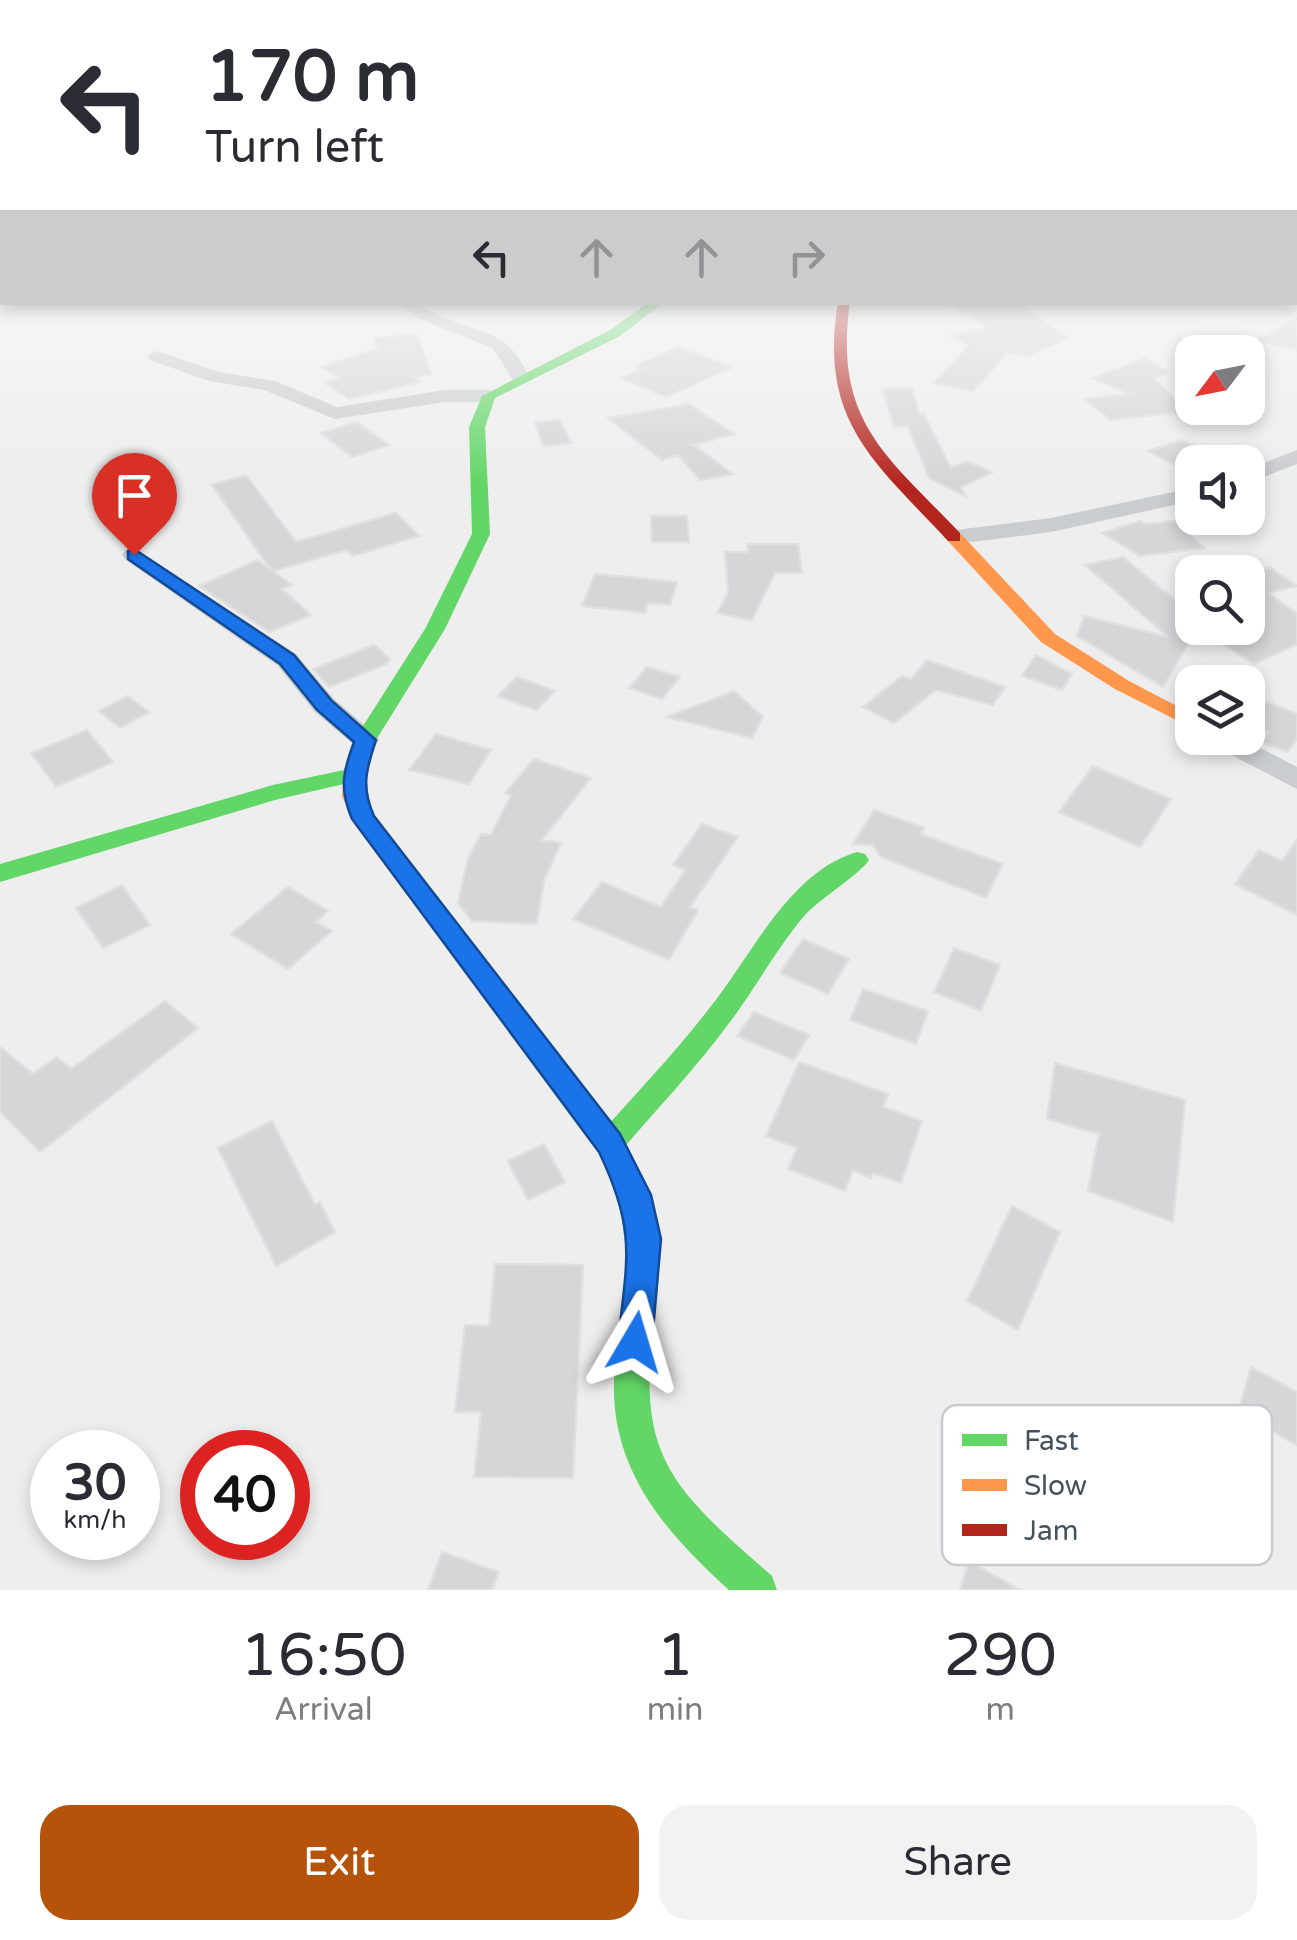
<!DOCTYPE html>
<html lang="en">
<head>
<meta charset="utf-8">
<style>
	:root { --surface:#fff; --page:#f2f2f3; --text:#2b2b33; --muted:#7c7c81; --accent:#b45309 }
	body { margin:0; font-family:"Varela Round",sans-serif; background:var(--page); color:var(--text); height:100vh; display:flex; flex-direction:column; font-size:38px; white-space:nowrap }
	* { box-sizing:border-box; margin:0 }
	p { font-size:32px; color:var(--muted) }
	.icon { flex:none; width:55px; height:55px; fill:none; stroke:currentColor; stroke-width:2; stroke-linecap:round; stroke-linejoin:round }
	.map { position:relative; height:1590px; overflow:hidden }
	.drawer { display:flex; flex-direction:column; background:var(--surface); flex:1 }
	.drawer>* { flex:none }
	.top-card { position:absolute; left:0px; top:0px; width:1298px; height:305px; box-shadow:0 5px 15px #0003; background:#fff; color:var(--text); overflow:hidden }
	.needle { width:65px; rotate:238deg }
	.controls { position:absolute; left:1175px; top:335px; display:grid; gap:20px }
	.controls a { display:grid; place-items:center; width:90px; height:90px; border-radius:20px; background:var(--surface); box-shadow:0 5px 15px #0003; font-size:50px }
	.speed { position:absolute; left:30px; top:1430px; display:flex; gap:20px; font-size:50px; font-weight:700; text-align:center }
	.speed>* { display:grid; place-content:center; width:130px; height:130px; border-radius:50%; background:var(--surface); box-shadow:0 5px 15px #0003; line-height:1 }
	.speed small { font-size:25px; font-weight:400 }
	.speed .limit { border:15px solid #d22; background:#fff; color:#111 }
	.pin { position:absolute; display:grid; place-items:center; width:85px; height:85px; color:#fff; margin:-102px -42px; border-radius:50% 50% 50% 0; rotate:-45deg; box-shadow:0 0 10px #0007 }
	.pin .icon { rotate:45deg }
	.me { position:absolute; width:110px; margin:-55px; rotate:7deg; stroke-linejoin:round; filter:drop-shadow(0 0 8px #0008) }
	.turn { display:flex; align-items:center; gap:35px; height:210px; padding:0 40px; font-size:45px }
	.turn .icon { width:130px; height:130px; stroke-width:2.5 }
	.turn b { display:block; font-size:70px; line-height:85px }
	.lanes { display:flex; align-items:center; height:95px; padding:0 40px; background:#0003; justify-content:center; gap:50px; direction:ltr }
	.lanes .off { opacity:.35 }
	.eta { display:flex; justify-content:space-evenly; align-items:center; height:170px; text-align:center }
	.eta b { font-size:60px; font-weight:600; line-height:70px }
	.primary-button { display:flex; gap:20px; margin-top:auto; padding:20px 40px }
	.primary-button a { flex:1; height:115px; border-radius:30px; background:var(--accent); color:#fff; font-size:40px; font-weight:600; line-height:115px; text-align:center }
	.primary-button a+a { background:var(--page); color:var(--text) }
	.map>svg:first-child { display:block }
</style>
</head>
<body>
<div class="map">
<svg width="1297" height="1590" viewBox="0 0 1297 1590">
	<rect width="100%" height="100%" fill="#efeeee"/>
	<!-- building -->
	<path fill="#d6d6d9" stroke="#e0e0e1" stroke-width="2.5" d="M 945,302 L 1016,302 L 1069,338 L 1027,356 L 1008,352 L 973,391 L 934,383 L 969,345 L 951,336 L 987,327 Z
		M 1297,319 L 1297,350 L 1257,340 Z
		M 416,334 L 432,374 L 415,378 L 420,382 L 349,399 L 325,383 L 340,378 L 321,367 L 378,349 L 374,338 Z
		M 678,347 L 732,367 L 666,397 L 621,378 L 642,369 L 635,366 Z
		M 1146,358 L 1168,373 L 1154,378 L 1199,424 L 1173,413 L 1110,420 L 1085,399 L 1129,394 L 1092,378 Z
		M 883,389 L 912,389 L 920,415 L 923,413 L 951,468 L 967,461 L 992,472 L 961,487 L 965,496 L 929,478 L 908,426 L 894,427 Z
		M 689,404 L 734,434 L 694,445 L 733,474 L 700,480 L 678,455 L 662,460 L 608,418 Z
		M 560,420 L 571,443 L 543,446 L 535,422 Z
		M 357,422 L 389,445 L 352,457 L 321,433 Z
		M 1182,440 L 1230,462 L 1192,462 L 1192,474 L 1148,451 Z
		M 246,475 L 296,542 L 396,513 L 419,536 L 353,556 L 347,550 L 273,571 L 292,585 L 282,589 L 311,615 L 269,632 L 199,586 L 258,560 L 271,570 L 212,485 Z
		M 651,516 L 687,516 L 689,542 L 652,542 Z
		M 1140,521 L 1145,524 L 1175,521 L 1204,548 L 1140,556 L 1103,533 Z
		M 747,544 L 798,544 L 802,573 L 775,573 L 752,620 L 717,613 L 728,593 L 725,552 L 748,552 Z
		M 1123,557 L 1174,599 L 1192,591 L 1192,628 L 1248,628 L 1248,573 L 1270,567 L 1297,586 L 1269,593 L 1297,614 L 1297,644 L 1254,664 L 1197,628 L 1163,687 L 1077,636 L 1084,616 L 1168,637 L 1085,565 Z
		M 595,574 L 629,577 L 677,582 L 670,605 L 648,603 L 645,613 L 582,606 Z
		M 374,645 L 390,659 L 387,664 L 329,687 L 313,669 Z
		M 1036,655 L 1072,674 L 1062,690 L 1022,676 Z
		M 927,660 L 1005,687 L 993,705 L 936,690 L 894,723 L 863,707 L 902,676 L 911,679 Z
		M 647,667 L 680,677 L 662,699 L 629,688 Z
		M 517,677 L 555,691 L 536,710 L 497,696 Z
		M 734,691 L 763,717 L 752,738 L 667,717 Z
		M 128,696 L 149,712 L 120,728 L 99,711 Z
		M 1267,702 L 1297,714 L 1297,739 L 1287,752 L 1261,742 L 1269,732 L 1250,724 Z
		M 87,730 L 113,762 L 56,787 L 31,753 Z
		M 436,734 L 491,750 L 469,784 L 409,770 Z
		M 534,759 L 591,778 L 542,840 L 561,843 L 544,880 L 537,924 L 472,921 L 458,903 L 468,858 L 481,834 L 491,835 L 511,795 L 505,793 Z
		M 1093,766 L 1171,799 L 1140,847 L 1059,812 Z
		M 874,810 L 924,828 L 920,834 L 1003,864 L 986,898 L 881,857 L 873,845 L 853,844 Z
		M 702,824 L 738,837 L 690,907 L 698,910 L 669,960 L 573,919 L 602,882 L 661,907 L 685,870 L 673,865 Z
		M 1297,840 L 1297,915 L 1235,884 L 1259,850 L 1282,861 Z
		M 122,885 L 150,925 L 103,948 L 76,908 Z
		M 288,887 L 328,911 L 316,922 L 332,931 L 288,969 L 231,934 Z
		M 803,939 L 849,959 L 828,994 L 780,973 Z
		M 954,948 L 1000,965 L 981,1011 L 934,992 Z
		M 863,989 L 928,1011 L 916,1044 L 850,1020 Z
		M 165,1001 L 198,1028 L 40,1152 L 0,1112 L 0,1047 L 33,1074 L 57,1057 L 71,1069 Z
		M 754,1012 L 809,1035 L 794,1060 L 737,1036 Z
		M 799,1062 L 888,1094 L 883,1107 L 922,1121 L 901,1183 L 873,1173 L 871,1178 L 853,1170 L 845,1191 L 788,1169 L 797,1148 L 766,1136 Z
		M 1055,1063 L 1185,1100 L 1173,1222 L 1088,1191 L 1099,1134 L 1047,1119 Z
		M 272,1121 L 315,1205 L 320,1202 L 335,1232 L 276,1266 L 218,1148 Z
		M 544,1144 L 565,1182 L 528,1200 L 508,1161 Z
		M 1012,1206 L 1060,1232 L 1018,1330 L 967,1301 Z
		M 495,1264 L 583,1265 L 573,1478 L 474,1477 L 481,1412 L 455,1412 L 465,1325 L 489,1326 Z
		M 1251,1367 L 1297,1392 L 1297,1445 L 1238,1413 Z
		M 442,1552 L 499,1572 L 492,1590 L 428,1590 Z
		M 969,1561 L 1020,1590 L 960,1590 Z"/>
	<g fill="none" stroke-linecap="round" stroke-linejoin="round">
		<!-- street -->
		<path fill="#cacdcf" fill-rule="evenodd" d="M 399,302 C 418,302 426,310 443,317 C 488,336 506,329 530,378 L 521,384 L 514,382 L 493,348 L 417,318 Z
			M 156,351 L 219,372 L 275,381 L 337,407 L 445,390 L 489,390 L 499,396 L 489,402 L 445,402 L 335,419 L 264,390 L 209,381 L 150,360 L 147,356 Z
			M 1297,450 L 1297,464 L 1248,483 L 1248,469 Z
			M 1192,488 L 1192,501 L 1051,532 L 955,544 L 943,537 L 955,530 L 1051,518 Z
			M 134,548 L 296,654 L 334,699 L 375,734 L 379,740 L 375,746 L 355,746 L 314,711 L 278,666 L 126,560 L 122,555 L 126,550 Z
			M 1206,738 L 1241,738 L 1297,767 L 1297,789 L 1210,744 Z"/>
		<!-- fast -->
		<path fill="#63d668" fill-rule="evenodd" d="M 649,302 L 664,302 L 620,336 L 495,398 L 485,427 L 490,534 L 445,629 L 376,740 L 361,780 L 275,800 L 0,882 L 0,864 L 273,785 L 344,770 L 354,740 L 425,629 L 472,534 L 469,427 L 482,396 L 610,330 Z
			M 857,852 L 865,854 L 869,860 C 859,875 822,897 805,915 C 777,948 756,987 730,1022 C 696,1068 657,1109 620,1152 L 610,1156 L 600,1152 L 595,1143 L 600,1134 C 637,1092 677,1051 711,1006 C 752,955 789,872 857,852 Z
			M 635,1186 L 646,1190 C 663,1228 661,1271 655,1312 C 635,1456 668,1485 772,1576 L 777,1590 L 729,1590 C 667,1534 611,1471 614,1381 C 615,1345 625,1310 627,1274 C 629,1251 616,1207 624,1190 Z"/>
		<!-- slow -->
		<path fill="#ff974d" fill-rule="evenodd" d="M 1295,263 L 1297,264 L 1297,272 L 1295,271 Z
			M 954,532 L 960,533 L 1055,634 L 1129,681 L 1192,714 L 1192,728 L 1115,689 L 1041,642 L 948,541 L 945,537 Z
			M 355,763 L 366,770 L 364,796 L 373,816 L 620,1134 L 650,1200 L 646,1210 L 635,1214 L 624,1210 L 599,1151 L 355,825 L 342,796 L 344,770 Z"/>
		<!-- jam -->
		<path fill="#b3261e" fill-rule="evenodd" d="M 838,302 L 850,302 C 833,422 887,456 960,533 L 960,541 L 948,541 C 875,462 818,422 838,302 Z"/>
	</g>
	<!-- sky -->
	<linearGradient id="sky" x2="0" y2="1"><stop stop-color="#8dc5ea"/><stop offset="0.54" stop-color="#f8f7f7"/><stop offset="1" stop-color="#f8f7f7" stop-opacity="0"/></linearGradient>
	<rect width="1297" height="483" fill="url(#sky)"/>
	<!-- route -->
	<path fill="#1a73e8" stroke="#114b97" stroke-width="2.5" d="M 134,549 L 294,655 L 332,701 L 376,740 C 366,770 361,787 374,816 L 620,1134 L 651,1195 L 661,1239 L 652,1342 L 647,1354 L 635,1359 L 623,1354 L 618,1342 C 627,1259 637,1231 599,1152 L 352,819 C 339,788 343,772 354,742 L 317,710 L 280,664 L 128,559 L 128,551 Z"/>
	<!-- legend -->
	<rect x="942" y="1405" width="330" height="160" rx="15" fill="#fff" stroke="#c7cbce" stroke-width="2.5"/>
	<rect x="962" y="1434" width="45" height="12" fill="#63d668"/>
	<rect x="962" y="1479" width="45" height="12" fill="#ff974d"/>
	<rect x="962" y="1524" width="45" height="12" fill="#b3261e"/>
	<g font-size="28" fill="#45515c">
		<text x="1024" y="1450">Fast</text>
		<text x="1024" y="1495">Slow</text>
		<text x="1024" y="1540">Jam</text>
	</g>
</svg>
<div class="controls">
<a><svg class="needle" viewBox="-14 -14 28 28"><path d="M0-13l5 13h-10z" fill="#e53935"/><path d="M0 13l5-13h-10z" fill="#7c7c81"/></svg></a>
<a><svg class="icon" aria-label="sound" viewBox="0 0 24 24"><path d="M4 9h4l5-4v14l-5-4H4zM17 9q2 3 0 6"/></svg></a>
<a><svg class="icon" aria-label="search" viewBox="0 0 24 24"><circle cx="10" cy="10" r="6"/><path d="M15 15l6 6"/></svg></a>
<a><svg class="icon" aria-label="layers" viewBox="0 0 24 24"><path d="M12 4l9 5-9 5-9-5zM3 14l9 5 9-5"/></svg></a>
</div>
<div class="speed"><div>30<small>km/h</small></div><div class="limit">40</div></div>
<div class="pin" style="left:134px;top:555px;background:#d93025"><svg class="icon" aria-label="arrive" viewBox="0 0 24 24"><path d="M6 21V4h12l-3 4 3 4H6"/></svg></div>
<svg class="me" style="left:635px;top:1342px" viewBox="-20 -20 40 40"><path d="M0-17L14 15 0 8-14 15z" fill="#1a73e8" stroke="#fff" stroke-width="4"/></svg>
<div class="top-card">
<div class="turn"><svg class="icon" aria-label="left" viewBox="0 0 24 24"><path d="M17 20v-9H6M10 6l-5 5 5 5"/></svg><div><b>170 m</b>Turn left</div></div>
<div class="lanes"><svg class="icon" aria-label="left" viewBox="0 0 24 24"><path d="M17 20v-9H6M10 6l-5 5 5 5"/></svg><svg class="icon off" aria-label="ahead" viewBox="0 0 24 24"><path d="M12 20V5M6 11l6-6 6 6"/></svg><svg class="icon off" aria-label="ahead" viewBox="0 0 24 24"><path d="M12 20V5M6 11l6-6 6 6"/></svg><svg class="icon off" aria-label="right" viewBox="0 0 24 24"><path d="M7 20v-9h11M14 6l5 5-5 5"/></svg></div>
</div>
</div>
<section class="drawer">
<div class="eta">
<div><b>16:50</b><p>Arrival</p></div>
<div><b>1</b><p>min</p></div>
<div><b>290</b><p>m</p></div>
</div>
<div class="primary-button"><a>Exit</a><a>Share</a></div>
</section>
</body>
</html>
